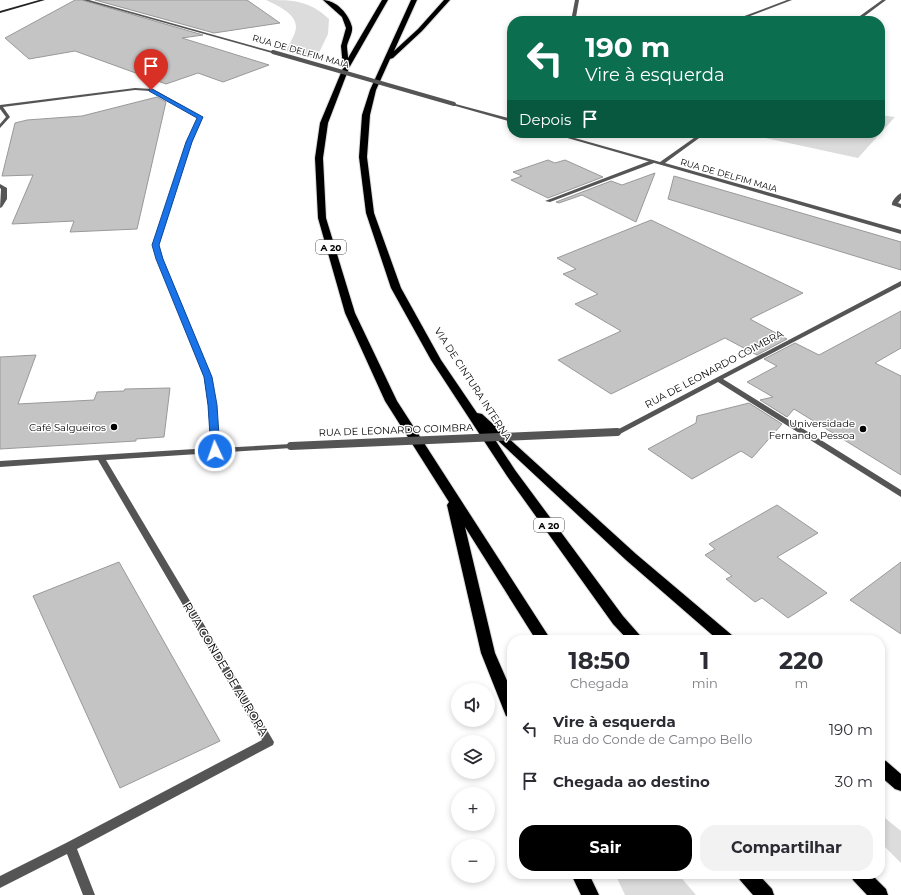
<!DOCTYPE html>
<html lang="pt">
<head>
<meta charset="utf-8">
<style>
	:root { --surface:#fff; --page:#f2f2f3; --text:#2b2b33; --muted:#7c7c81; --accent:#000 }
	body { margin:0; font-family:Montserrat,sans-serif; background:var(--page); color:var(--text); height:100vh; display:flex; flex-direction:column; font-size:15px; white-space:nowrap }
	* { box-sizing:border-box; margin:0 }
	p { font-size:13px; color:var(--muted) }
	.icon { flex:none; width:22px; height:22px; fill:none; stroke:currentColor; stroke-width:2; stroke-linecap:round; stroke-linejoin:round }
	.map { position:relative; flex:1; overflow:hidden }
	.panel { position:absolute; left:507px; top:635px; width:378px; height:244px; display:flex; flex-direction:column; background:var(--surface); border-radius:16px; box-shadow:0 2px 6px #0003 }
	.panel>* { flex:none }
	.top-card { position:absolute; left:507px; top:16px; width:378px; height:122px; border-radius:16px; box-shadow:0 2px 6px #0003; background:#0b6e4f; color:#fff; overflow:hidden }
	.fabs { position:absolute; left:451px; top:683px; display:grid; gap:8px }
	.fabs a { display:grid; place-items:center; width:44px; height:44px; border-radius:50%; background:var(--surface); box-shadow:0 2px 6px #0003; font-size:20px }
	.pin { position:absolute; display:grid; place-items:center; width:34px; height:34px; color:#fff; margin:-41px -17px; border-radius:50% 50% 50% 0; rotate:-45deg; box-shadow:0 0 4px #0007 }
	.pin .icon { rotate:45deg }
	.me { position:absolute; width:44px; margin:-22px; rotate:357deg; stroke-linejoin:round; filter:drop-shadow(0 0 3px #0008) }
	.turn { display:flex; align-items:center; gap:14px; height:84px; padding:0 12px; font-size:18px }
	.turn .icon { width:52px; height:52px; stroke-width:2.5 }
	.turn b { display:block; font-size:28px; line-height:34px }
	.then { display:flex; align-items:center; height:38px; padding:0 12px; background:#0003; gap:8px; font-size:15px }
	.eta { display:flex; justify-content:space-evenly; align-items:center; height:68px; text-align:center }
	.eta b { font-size:24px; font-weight:700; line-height:28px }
	.action { display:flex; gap:8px; margin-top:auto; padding:8px 12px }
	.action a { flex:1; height:46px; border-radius:16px; background:var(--accent); color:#fff; font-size:16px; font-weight:700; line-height:46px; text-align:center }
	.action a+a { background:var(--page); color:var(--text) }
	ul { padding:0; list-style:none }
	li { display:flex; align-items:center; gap:12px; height:52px; padding:0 12px }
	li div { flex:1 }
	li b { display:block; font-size:15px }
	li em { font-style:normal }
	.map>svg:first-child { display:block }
</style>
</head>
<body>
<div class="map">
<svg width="901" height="895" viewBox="0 0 901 895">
	<rect width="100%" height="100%" fill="#fff"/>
	<!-- green -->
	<path fill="#dcdcdc" d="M 266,0 C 293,0 309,0 329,19 L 328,34 L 316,59 L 286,51 C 289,44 296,34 296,27 C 296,13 276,5 266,0 Z
		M 880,115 L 895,117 L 858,158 L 743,133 L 880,133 Z
		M 880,814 L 901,831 L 901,863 L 880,842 Z
		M 615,874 L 678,874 L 696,895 L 625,895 Z"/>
	<!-- building -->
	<path fill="#c4c4c4" stroke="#999" d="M 75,0 L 82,0 L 203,35 L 182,38 L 269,65 L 223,82 L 198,73 L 166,84 L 75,51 L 29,59 L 5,38 Z
		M 95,0 L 247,0 L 280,23 L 214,33 Z
		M 157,97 L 166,102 L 137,229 L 70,232 L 74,221 L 12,224 L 33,175 L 2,176 L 15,123 L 27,120 L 82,116 Z
		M 548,160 L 555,163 L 565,160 L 603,177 L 548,198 L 511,180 L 522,176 L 513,172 Z
		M 655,173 L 636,222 L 582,195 L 559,203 L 556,202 L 611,181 L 622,185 Z
		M 674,176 L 901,242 L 901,270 L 668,199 Z
		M 651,220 L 803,293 L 750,319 L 787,339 L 757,355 L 725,338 L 611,394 L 558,360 L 621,331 L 575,304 L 598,294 L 563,274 L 576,269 L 557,258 Z
		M 901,311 L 901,348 L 875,363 L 901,376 L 901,475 L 794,409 L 787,417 L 760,400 L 773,397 L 747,382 L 777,366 L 764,359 L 795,343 L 819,355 Z
		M 36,355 L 18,404 L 94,400 L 97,392 L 124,391 L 125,389 L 170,388 L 164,437 L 136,439 L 136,441 L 0,449 L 0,357 Z
		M 749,403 L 782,424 L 752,458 L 741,451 L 692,479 L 648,449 L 696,423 L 697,416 Z
		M 777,505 L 818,533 L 777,557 L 827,593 L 788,618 L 762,598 L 755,602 L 726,579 L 732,576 L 705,555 L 715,549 L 709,544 Z
		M 119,562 L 220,741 L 120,788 L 33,596 Z
		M 901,562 L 901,634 L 850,600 Z"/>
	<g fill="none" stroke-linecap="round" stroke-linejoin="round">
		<defs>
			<path id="motorway" d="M 323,0 C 336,0 349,14 352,27 C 353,33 348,40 347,46 C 347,50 348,54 348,58 L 382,0 L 388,0 L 349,68 L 328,123 L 323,158 L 326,218 L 355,313 L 397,401 L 551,640 L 536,640 L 465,527 L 495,653 L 512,692 L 512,717 L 506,716 L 504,711 L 481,653 L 447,505 L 449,502 L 385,401 L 345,313 L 318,218 L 315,158 L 320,123 L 343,68 L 341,46 L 346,28 L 342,17 Z
				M 411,0 L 417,0 L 394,51 L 418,29 L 444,0 L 450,0 L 422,31 L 393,58 L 390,59 L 376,90 L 370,115 L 367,157 L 374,213 L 401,288 L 441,360 L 477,413 L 482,414 L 636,554 L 733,636 L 735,640 L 718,640 L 626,560 L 492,435 L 515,470 L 623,616 L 644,640 L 628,640 L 613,624 L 507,476 L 431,360 L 391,288 L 366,213 L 359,157 L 362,115 L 370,90 Z
				M 880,759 L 886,761 L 901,774 L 901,791 L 895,789 L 880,776 Z
				M 571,874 L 589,874 L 599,895 L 581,895 Z
				M 737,874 L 758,874 L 772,889 L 774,895 L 753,895 L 740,880 Z
				M 850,874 L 871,874 L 886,889 L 888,895 L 867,895 L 853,880 Z"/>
		</defs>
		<!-- motorway casing -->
		<use href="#motorway" stroke="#dbdbdb" stroke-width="2"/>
		<!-- service -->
		<path fill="#555" fill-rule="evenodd" d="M 652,160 L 654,161 L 654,163 L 550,202 L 545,201 Z
			M 901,193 L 901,199 L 898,203 L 901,204 L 901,208 L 892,205 C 891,202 897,195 901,193 Z"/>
		<!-- minor -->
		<path fill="#555" fill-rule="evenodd" d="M 83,0 L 89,0 L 275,52 L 272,53 Z
			M 575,0 L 579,0 L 576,17 L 621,21 L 575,19 L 575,21 L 571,21 Z
			M 787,0 L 792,0 L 737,21 L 731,21 Z
			M 882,0 L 886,0 L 858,21 L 853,21 Z
			M 135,88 L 153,89 L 203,117 L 192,142 L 159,245 L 163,259 L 212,377 L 216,405 L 219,448 L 291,444 L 295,446 L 291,448 L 106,460 L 274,742 L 273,745 L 77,849 L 95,895 L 83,895 L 67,854 L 0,888 L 0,876 L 66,843 L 262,740 L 98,460 L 0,467 L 0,461 L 211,448 L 208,405 L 204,377 L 157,259 L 153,245 L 186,142 L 198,118 L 150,91 L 135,90 L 3,107 L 10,117 L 0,128 L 0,124 L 6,117 L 0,109 L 0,105 Z
			M 452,103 L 512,119 L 512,122 L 452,105 Z
			M 550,133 L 557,133 L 660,162 L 701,133 L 706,133 L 665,163 L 901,230 L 901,234 Z
			M 0,184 L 7,188 L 7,199 L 2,207 L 0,208 L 1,189 L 0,188 Z
			M 901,281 L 901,286 L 723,379 L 901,490 L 901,497 L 718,382 L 620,434 L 617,434 L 613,432 Z"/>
		<!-- secondary -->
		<path fill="#222" fill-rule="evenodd" d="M 39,0 L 45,0 L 0,13 L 0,11 Z"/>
		<!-- motorway -->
		<use href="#motorway" fill="#000" fill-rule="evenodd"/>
		<!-- minor-bridge-far1 -->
		<path stroke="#555" stroke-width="4" d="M 273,52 L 454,104"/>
		<!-- minor-bridge -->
		<path stroke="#555" stroke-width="8" d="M 291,446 L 617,432"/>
	</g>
	<!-- route -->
	<path fill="#1a73e8" stroke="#114b97" d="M 149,89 L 152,89 L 203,117 L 192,142 L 159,245 L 163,259 L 212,377 L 217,405 L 220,451 L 215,454 L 211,451 L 208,405 L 204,377 L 156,259 L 152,245 L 186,142 L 197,118 L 149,91 Z"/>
	<!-- markers -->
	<g fill="#000" stroke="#fff" stroke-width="1.5">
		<circle cx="114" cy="427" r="4"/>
		<circle cx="863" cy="429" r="4"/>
	</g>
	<g text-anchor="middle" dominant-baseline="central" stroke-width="3" stroke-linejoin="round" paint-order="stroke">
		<!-- far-street labels -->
		<g font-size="9" fill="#000" stroke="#fff">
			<text transform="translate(301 51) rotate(16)">RUA DE DELFIM MAIA</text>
			<text transform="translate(729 175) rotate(16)">RUA DE DELFIM MAIA</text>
		</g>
		<!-- shield labels -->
		<g fill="#fff" stroke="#4c4c4c" stroke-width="1">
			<rect x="316" y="240" width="30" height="14" rx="3"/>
			<rect x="534" y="518" width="30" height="14" rx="3"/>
		</g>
		<g font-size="9" font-weight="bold" fill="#000">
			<text x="331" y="247">A 20</text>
			<text x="549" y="525">A 20</text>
		</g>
		<!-- street labels -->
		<g font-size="10" fill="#000" stroke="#fff">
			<text transform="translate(714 369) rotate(-28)">RUA DE LEONARDO COIMBRA</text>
			<text transform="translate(473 384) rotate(57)">VIA DE CINTURA INTERNA</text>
			<text transform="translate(396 430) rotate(-2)">RUA DE LEONARDO COIMBRA</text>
		</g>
		<!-- poi labels -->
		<g font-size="10" fill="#000" stroke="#fff" text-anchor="end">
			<text x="855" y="423">Universidade<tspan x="855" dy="12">Fernando Pessoa</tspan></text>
			<text x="106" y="427">Café Salgueiros</text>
		</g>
		<!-- near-street labels -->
		<g font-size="12" fill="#000" stroke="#fff">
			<text transform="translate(226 669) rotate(59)">RUA CONDE DE AURORA</text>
		</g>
	</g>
</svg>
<div class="fabs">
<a><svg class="icon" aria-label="sound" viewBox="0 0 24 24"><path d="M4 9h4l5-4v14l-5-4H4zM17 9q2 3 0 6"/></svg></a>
<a><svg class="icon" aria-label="layers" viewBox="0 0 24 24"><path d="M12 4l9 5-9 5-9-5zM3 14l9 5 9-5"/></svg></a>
<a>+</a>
<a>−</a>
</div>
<div class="pin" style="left:151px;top:90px;background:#d93025"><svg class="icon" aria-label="arrive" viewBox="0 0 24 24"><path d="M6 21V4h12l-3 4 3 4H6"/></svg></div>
<svg class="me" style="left:215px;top:451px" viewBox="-20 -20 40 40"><circle r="17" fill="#1a73e8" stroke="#fff" stroke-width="3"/><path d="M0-11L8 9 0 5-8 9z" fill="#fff"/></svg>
<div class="top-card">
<div class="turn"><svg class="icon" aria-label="left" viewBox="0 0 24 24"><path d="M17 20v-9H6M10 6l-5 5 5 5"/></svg><div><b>190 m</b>Vire à esquerda</div></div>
<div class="then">Depois<svg class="icon" aria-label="arrive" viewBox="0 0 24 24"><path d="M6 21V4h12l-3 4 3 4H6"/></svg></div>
</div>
<section class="panel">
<div class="eta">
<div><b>18:50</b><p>Chegada</p></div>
<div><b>1</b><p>min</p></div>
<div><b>220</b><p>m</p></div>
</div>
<ul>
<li><svg class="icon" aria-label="left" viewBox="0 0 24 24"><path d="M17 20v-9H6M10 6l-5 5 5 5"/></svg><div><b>Vire à esquerda</b><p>Rua do Conde de Campo Bello</p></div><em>190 m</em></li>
<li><svg class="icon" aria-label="arrive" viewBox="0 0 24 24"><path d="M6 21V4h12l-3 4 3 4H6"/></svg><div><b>Chegada ao destino</b></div><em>30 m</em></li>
</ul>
<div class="action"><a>Sair</a><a>Compartilhar</a></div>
</section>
</div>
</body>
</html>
